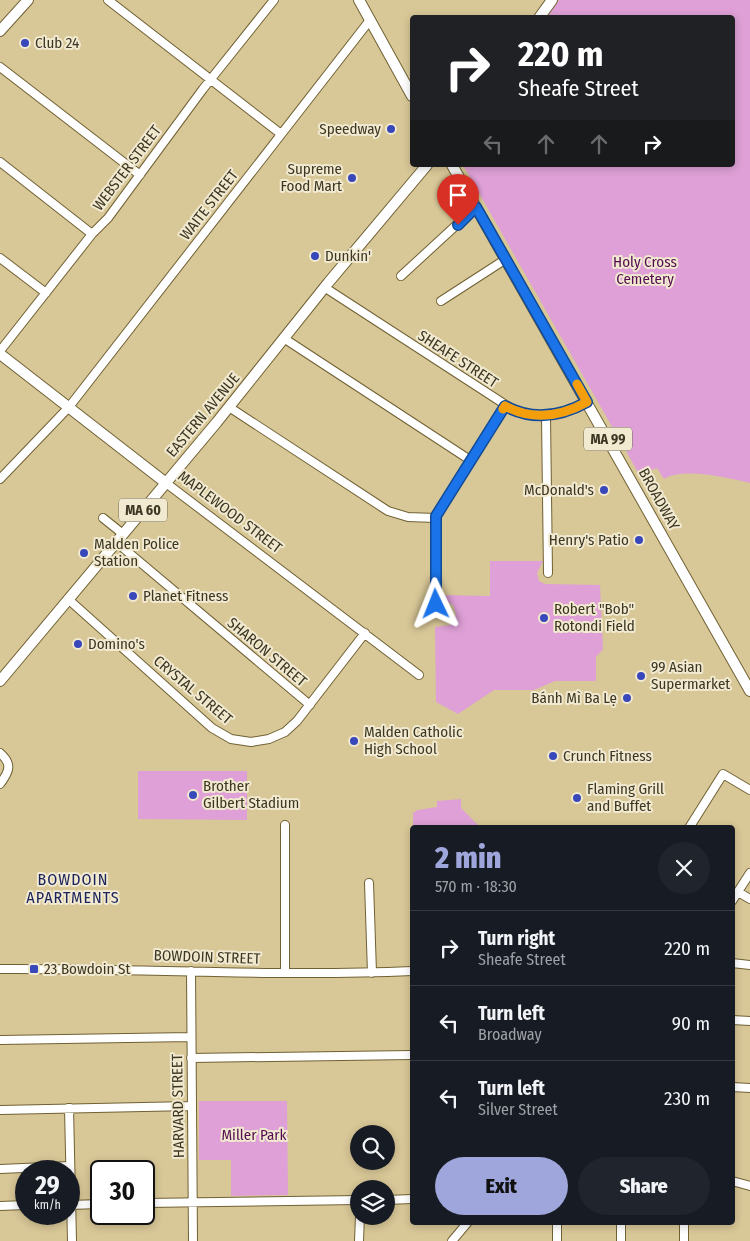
<!DOCTYPE html>
<html lang="en">
<head>
<meta charset="utf-8">
<style>
	:root { --surface:#171b24; --page:#20242c; --text:#f1f3f6; --muted:#9ea1a6; --line:#363941; --accent:#9ea6db }
	body { margin:0; font-family:"Fira Sans Condensed",sans-serif; background:var(--page); color:var(--text); height:100vh; display:flex; flex-direction:column; font-size:19px; white-space:nowrap }
	* { box-sizing:border-box; margin:0 }
	p { font-size:16px; color:var(--muted) }
	.icon { flex:none; width:28px; height:28px; fill:none; stroke:currentColor; stroke-width:2; stroke-linecap:round; stroke-linejoin:round }
	.map { position:relative; flex:1; overflow:hidden }
	.side { position:absolute; left:410px; top:825px; width:325px; height:400px; display:flex; flex-direction:column; background:var(--surface); border-radius:5px; box-shadow:0 2px 8px #0003 }
	.side>* { flex:none }
	.guide { position:absolute; left:410px; top:15px; width:325px; height:152px; border-radius:5px; box-shadow:0 2px 8px #0003; background:#202124; color:#fff; overflow:hidden }
	.tools { position:absolute; left:350px; top:1125px; display:grid; gap:10px }
	.tools a { display:grid; place-items:center; width:45px; height:45px; border-radius:50%; background:var(--surface); box-shadow:0 2px 8px #0003; font-size:25px }
	.speed { position:absolute; left:15px; top:1160px; display:flex; gap:10px; font-size:25px; font-weight:700; text-align:center }
	.speed>* { display:grid; place-content:center; width:65px; height:65px; border-radius:50%; background:var(--surface); box-shadow:0 2px 8px #0003; line-height:1 }
	.speed small { font-size:12px; font-weight:400 }
	.speed .limit { border:2px solid #111; border-radius:8px; background:#fff; color:#111 }
	.pin { position:absolute; display:grid; place-items:center; width:42px; height:42px; color:#fff; margin:-51px -21px; border-radius:50% 50% 50% 0; rotate:-45deg; box-shadow:0 0 5px #0007 }
	.pin .icon { rotate:45deg }
	.me { position:absolute; width:55px; margin:-28px; rotate:358deg; stroke-linejoin:round; filter:drop-shadow(0 0 4px #0008) }
	.turn { display:flex; align-items:center; gap:18px; height:105px; padding:0 25px; font-size:22px }
	.turn .icon { width:65px; height:65px; stroke-width:2.5 }
	.turn b { display:block; font-size:35px; line-height:42px }
	.lanes { display:flex; align-items:center; height:48px; padding:0 25px; background:#0003; justify-content:center; gap:25px; direction:ltr }
	.lanes .off { opacity:.35 }
	.round { display:grid; place-items:center; flex:none; width:52px; height:52px; border-radius:26px; background:var(--page) }
	.head { display:flex; align-items:center; justify-content:space-between; height:85px; padding:0 25px }
	h1 { font-size:30px; font-weight:800; line-height:38px; color:var(--accent) }
	.action { display:flex; gap:10px; margin-top:auto; padding:10px 25px }
	.action a { flex:1; height:58px; border-radius:30px; background:var(--accent); color:#111; font-size:20px; font-weight:800; line-height:58px; text-align:center }
	.action a+a { background:var(--page); color:var(--text) }
	ul { padding:0; list-style:none }
	li { display:flex; align-items:center; gap:15px; height:75px; padding:0 25px; border-top:1px solid var(--line) }
	li div { flex:1 }
	li b { display:block; font-size:19px }
	li em { font-style:normal }
	.map>svg:first-child { display:block }
</style>
</head>
<body>
<div class="map">
<svg width="750" height="1241" viewBox="0 0 750 1241">
	<rect width="100%" height="100%" fill="#d8c797"/>
	<!-- green -->
	<path fill="#dea0d6" d="M 559,0 L 750,0 L 750,483 C 728,478 683,467 664,479 L 657,468 L 639,474 L 463,165 L 732,165 L 732,18 L 547,17 Z
		M 490,561 L 543,561 L 537,573 L 539,581 L 545,584 L 600,585 L 603,649 L 596,657 L 596,681 L 555,681 L 534,690 L 494,690 L 458,714 L 436,702 L 435,627 L 450,625 L 456,615 L 453,605 L 442,599 L 441,595 L 490,596 Z
		M 138,771 L 247,771 L 247,820 L 138,819 Z
		M 461,799 L 461,808 L 480,827 L 413,827 L 413,813 L 418,810 L 437,807 L 437,801 Z
		M 199,1101 L 287,1101 L 288,1195 L 231,1196 L 231,1160 L 199,1160 Z"/>
	<g fill="none" stroke-linecap="round" stroke-linejoin="round">
		<defs>
			<path id="minor" d="M 108,0 L 281,134
				M 0,67 L 140,175
				M 0,162 L 92,234
				M 0,258 L 46,293
				M 401,276 L 476,207
				M 324,287 L 512,409 C 539,420 562,416 587,402
				M 441,301 L 506,259
				M 285,339 L 470,460
				M 0,351 L 92,234 L 108,218 L 203,89 L 274,0
				M 229,407 L 388,511 L 408,517 L 435,518
				M 546,416 L 548,573
				M 0,479 L 69,407 L 370,20
				M 166,483 L 419,675
				M 103,518 L 123,534
				M 116,542 L 310,705
				M 68,599 L 212,728 L 231,739 L 251,742 L 269,739 L 285,732 L 297,721 L 365,633
				M 442,614 L 435,602 L 436,516 L 505,406
				M 0,753 C 13,764 9,772 0,784
				M 285,825 L 285,973
				M 689,828 L 723,774 L 750,790
				M 369,883 L 372,973
				M 738,892 L 750,899
				M 732,901 L 750,873
				M 732,963 L 750,965
				M 0,969 C 138,968 275,977 412,971
				M 191,971 L 193,1241
				M 732,1020 L 750,1021
				M 0,1040 L 191,1037
				M 191,1058 L 412,1055
				M 732,1087 L 750,1088
				M 69,1108 L 72,1241
				M 0,1110 L 191,1106
				M 0,1169 L 70,1166
				M 732,1181 L 750,1186
				M 386,1200 L 412,1199
				M 144,1203 L 359,1200
				M 69,1205 L 101,1204
				M 0,1206 L 26,1205
				M 359,1241 L 360,1216
				M 452,1241 L 468,1222
				M 557,1241 L 557,1222
				M 621,1241 L 621,1222
				M 684,1241 L 684,1222"/>
			<path id="major" d="M 359,0 L 412,96
				M 539,18 L 552,0
				M 0,31 L 28,0
				M 452,165 L 750,691
				M 0,354 L 166,483
				M 0,681 L 217,422 L 328,283 L 427,165"/>
		</defs>
		<!-- minor casing -->
		<use href="#minor" stroke="#706134" stroke-width="10"/>
		<!-- major casing -->
		<use href="#major" stroke="#706134" stroke-width="12"/>
		<!-- minor -->
		<use href="#minor" stroke="#fff" stroke-width="8"/>
		<!-- major -->
		<use href="#major" stroke="#fff" stroke-width="10"/>
	</g>
	<g fill="none" stroke-linecap="round" stroke-linejoin="round">
		<defs>
			<path id="route" d="M 436,604 L 436,516 L 505,406 C 533,421 560,417 587,402 L 476,207 L 458,225"/>
		</defs>
		<!-- route casing -->
		<use href="#route" stroke="#114b97" stroke-width="12"/>
		<!-- route -->
		<use href="#route" stroke="#1a73e8" stroke-width="9"/>
		<!-- slow -->
		<path stroke="#f59e0b" stroke-width="9" d="M 503,409 L 505,406 C 533,421 560,417 587,402 L 577,384"/>
	</g>
	<!-- markers -->
	<g fill="#3848ba" stroke="#f1e9d0" stroke-width="2">
		<circle cx="25" cy="43" r="5"/>
		<circle cx="391" cy="129" r="5"/>
		<circle cx="352" cy="178" r="5"/>
		<circle cx="315" cy="256" r="5"/>
		<circle cx="604" cy="490" r="5"/>
		<circle cx="639" cy="540" r="5"/>
		<circle cx="84" cy="553" r="5"/>
		<circle cx="133" cy="596" r="5"/>
		<circle cx="544" cy="618" r="5"/>
		<circle cx="78" cy="644" r="5"/>
		<circle cx="641" cy="676" r="5"/>
		<circle cx="627" cy="698" r="5"/>
		<circle cx="354" cy="741" r="5"/>
		<circle cx="553" cy="756" r="5"/>
		<circle cx="193" cy="795" r="5"/>
		<circle cx="577" cy="798" r="5"/>
		<rect x="29" y="964" width="10" height="10" rx="2.5"/>
	</g>
	<g text-anchor="middle" dominant-baseline="central" stroke-width="4" stroke-linejoin="round" paint-order="stroke">
		<!-- shield labels -->
		<g fill="#f1e9d0" stroke="#726c56" stroke-width="1">
			<rect x="584" y="427.5" width="48" height="23" rx="4"/>
			<rect x="119" y="498.5" width="48" height="23" rx="4"/>
		</g>
		<g font-size="14" font-weight="bold" fill="#3c3622">
			<text x="608" y="439">MA 99</text>
			<text x="143" y="510">MA 60</text>
		</g>
		<!-- poi labels -->
		<g font-size="15" fill="#3c3622" stroke="#f1e9d0" text-anchor="start">
			<text x="35" y="43">Club 24</text>
			<text x="381" y="129" text-anchor="end">Speedway</text>
			<text x="342" y="169" text-anchor="end">Supreme<tspan x="342" dy="17">Food Mart</tspan></text>
			<text x="325" y="256">Dunkin'</text>
			<text x="594" y="490" text-anchor="end">McDonald's</text>
			<text x="629" y="540" text-anchor="end">Henry's Patio</text>
			<text x="94" y="544">Malden Police<tspan x="94" dy="17">Station</tspan></text>
			<text x="143" y="596">Planet Fitness</text>
			<text x="554" y="609">Robert "Bob"<tspan x="554" dy="17">Rotondi Field</tspan></text>
			<text x="88" y="644">Domino's</text>
			<text x="651" y="667">99 Asian<tspan x="651" dy="17">Supermarket</tspan></text>
			<text x="617" y="698" text-anchor="end">Bánh Mì Ba Lẹ</text>
			<text x="364" y="732">Malden Catholic<tspan x="364" dy="17">High School</tspan></text>
			<text x="563" y="756">Crunch Fitness</text>
			<text x="203" y="786">Brother<tspan x="203" dy="17">Gilbert Stadium</tspan></text>
			<text x="587" y="789">Flaming Grill<tspan x="587" dy="17">and Buffet</tspan></text>
			<text x="44" y="969">23 Bowdoin St</text>
		</g>
		<!-- street labels -->
		<g font-size="15" fill="#3c3622" stroke="#f1e9d0">
			<text transform="translate(127 168) rotate(-53)">WEBSTER STREET</text>
			<text transform="translate(209 205) rotate(-52)">WAITE STREET</text>
			<text transform="translate(458 359) rotate(33)">SHEAFE STREET</text>
			<text transform="translate(203 415) rotate(-50)">EASTERN AVENUE</text>
			<text transform="translate(659 499) rotate(61)">BROADWAY</text>
			<text transform="translate(230 512) rotate(37)">MAPLEWOOD STREET</text>
			<text transform="translate(267 652) rotate(40)">SHARON STREET</text>
			<text transform="translate(193 690) rotate(40)">CRYSTAL STREET</text>
			<text transform="translate(207 957) rotate(2)">BOWDOIN STREET</text>
			<text transform="translate(178 1106) rotate(-91)">HARVARD STREET</text>
		</g>
		<!-- park labels -->
		<g font-size="15" fill="#550c50" stroke="#f1e9d0">
			<text x="645" y="262">Holy Cross<tspan x="645" dy="17">Cemetery</tspan></text>
			<text x="254" y="1135">Miller Park</text>
		</g>
		<!-- neighbourhood labels -->
		<g font-size="16" letter-spacing="1" fill="#1a235a" stroke="#f1e9d0">
			<text x="73" y="879">BOWDOIN<tspan x="73" dy="18">APARTMENTS</tspan></text>
		</g>
	</g>
</svg>
<div class="tools">
<a><svg class="icon" aria-label="search" viewBox="0 0 24 24"><circle cx="10" cy="10" r="6"/><path d="M15 15l6 6"/></svg></a>
<a><svg class="icon" aria-label="layers" viewBox="0 0 24 24"><path d="M12 4l9 5-9 5-9-5zM3 14l9 5 9-5"/></svg></a>
</div>
<div class="speed"><div>29<small>km/h</small></div><div class="limit">30</div></div>
<div class="pin" style="left:458px;top:225px;background:#d93025"><svg class="icon" aria-label="arrive" viewBox="0 0 24 24"><path d="M6 21V4h12l-3 4 3 4H6"/></svg></div>
<svg class="me" style="left:436px;top:604px" viewBox="-20 -20 40 40"><path d="M0-17L14 15 0 8-14 15z" fill="#1a73e8" stroke="#fff" stroke-width="4"/></svg>
<div class="guide">
<div class="turn"><svg class="icon" aria-label="right" viewBox="0 0 24 24"><path d="M7 20v-9h11M14 6l5 5-5 5"/></svg><div><b>220 m</b>Sheafe Street</div></div>
<div class="lanes"><svg class="icon off" aria-label="left" viewBox="0 0 24 24"><path d="M17 20v-9H6M10 6l-5 5 5 5"/></svg><svg class="icon off" aria-label="ahead" viewBox="0 0 24 24"><path d="M12 20V5M6 11l6-6 6 6"/></svg><svg class="icon off" aria-label="ahead" viewBox="0 0 24 24"><path d="M12 20V5M6 11l6-6 6 6"/></svg><svg class="icon" aria-label="right" viewBox="0 0 24 24"><path d="M7 20v-9h11M14 6l5 5-5 5"/></svg></div>
</div>
<section class="side">
<div class="head"><div><h1>2 min</h1><p>570 m · 18:30</p></div><a class="round"><svg class="icon" aria-label="close" viewBox="0 0 24 24"><path d="M6 6l12 12M18 6L6 18"/></svg></a></div>
<ul>
<li><svg class="icon" aria-label="right" viewBox="0 0 24 24"><path d="M7 20v-9h11M14 6l5 5-5 5"/></svg><div><b>Turn right</b><p>Sheafe Street</p></div><em>220 m</em></li>
<li><svg class="icon" aria-label="left" viewBox="0 0 24 24"><path d="M17 20v-9H6M10 6l-5 5 5 5"/></svg><div><b>Turn left</b><p>Broadway</p></div><em>90 m</em></li>
<li><svg class="icon" aria-label="left" viewBox="0 0 24 24"><path d="M17 20v-9H6M10 6l-5 5 5 5"/></svg><div><b>Turn left</b><p>Silver Street</p></div><em>230 m</em></li>
</ul>
<div class="action"><a>Exit</a><a>Share</a></div>
</section>
</div>
</body>
</html>
